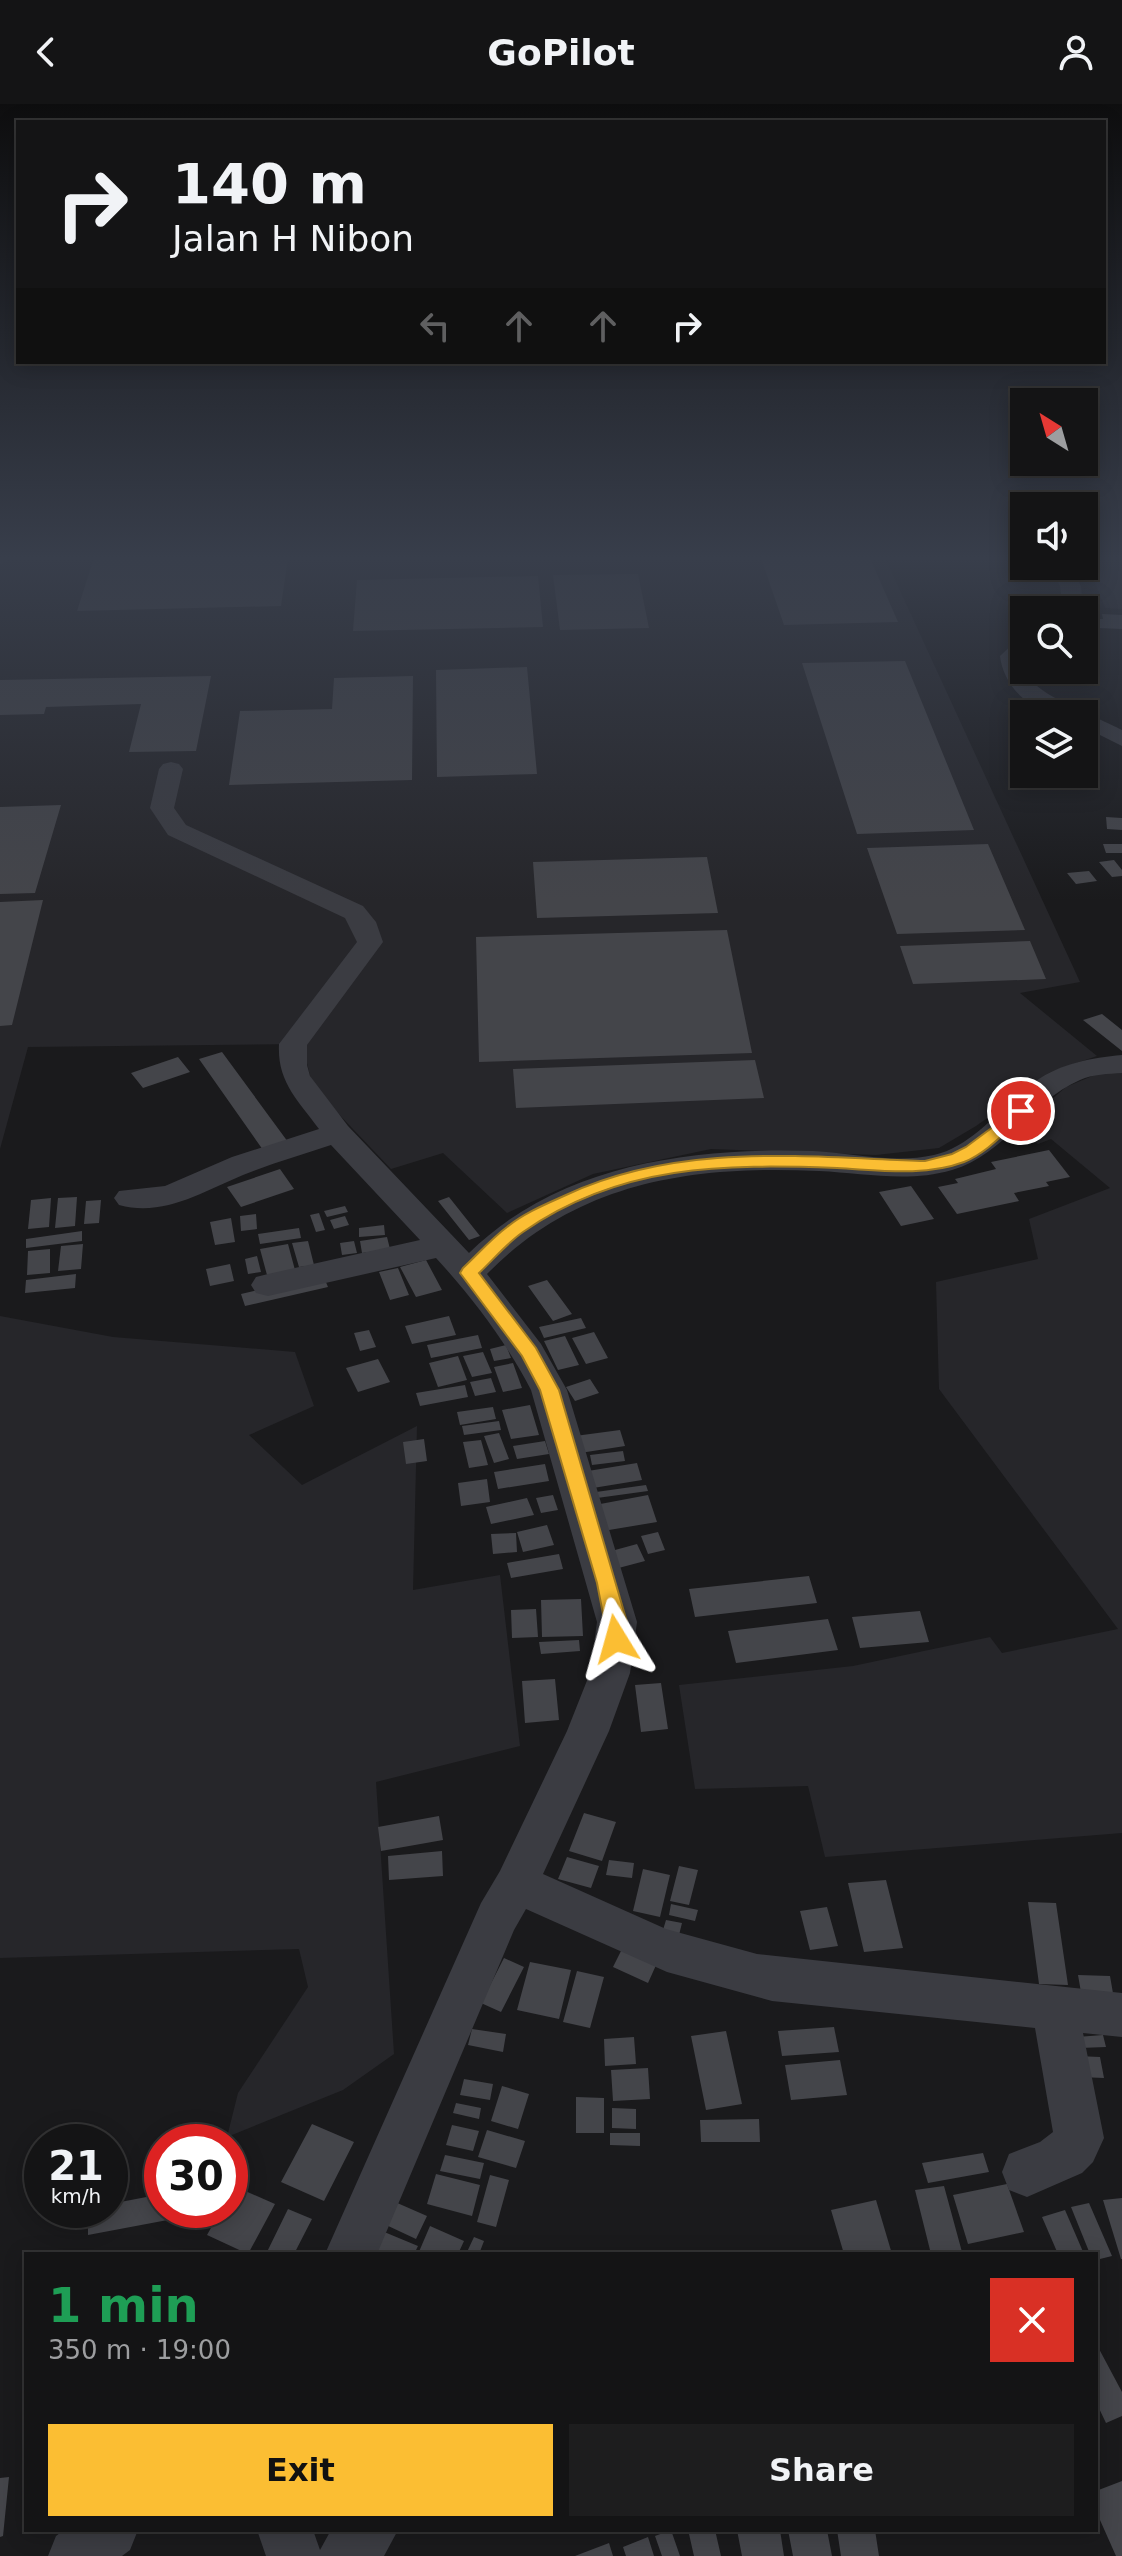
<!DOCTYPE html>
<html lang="en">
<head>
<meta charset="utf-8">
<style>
	:root { --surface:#141415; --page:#1d1d1e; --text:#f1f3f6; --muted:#9d9ea0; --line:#333334; --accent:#fbbe33 }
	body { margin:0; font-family:"DejaVu Sans",sans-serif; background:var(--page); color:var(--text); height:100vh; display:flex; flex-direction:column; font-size:30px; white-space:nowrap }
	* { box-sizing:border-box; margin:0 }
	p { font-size:26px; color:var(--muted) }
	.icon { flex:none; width:44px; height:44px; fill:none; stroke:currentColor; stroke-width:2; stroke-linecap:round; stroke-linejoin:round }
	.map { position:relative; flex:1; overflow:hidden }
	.side { position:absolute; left:24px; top:2148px; width:1074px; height:280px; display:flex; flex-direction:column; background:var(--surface); border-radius:0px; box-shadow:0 4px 20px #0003,0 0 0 2px var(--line) }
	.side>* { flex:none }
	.top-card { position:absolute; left:16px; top:16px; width:1090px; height:244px; border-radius:0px; box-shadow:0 4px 20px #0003,0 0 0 2px var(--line); background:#141415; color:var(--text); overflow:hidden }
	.needle { width:52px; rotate:323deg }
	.buttons { position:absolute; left:1010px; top:284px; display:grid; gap:16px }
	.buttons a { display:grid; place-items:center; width:88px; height:88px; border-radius:0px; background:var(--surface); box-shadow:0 4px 20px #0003,0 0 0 2px var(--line); font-size:40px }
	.speed { position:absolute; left:24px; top:2020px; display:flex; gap:16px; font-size:40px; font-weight:700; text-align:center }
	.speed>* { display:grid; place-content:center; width:104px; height:104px; border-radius:50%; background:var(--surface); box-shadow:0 4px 20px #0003,0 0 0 2px var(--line); line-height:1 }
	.speed small { font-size:20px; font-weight:400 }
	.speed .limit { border:12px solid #d22; background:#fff; color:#111 }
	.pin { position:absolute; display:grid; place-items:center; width:68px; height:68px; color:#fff; margin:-34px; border:4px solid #fff; border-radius:50%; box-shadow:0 2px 8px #0007 }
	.me { position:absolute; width:88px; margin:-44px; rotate:352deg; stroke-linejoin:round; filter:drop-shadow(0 0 6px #0008) }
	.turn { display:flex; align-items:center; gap:28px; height:168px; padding:0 24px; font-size:36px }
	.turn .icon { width:104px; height:104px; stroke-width:2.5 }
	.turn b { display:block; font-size:56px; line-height:68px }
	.lanes { display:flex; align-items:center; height:76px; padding:0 24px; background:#0003; justify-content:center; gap:40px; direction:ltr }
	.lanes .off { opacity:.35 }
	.round { display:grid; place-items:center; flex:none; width:84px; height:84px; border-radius:0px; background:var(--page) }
	.head { display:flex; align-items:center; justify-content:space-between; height:136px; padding:0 24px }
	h1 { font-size:48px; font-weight:700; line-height:60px; color:#1e9e55 }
	.primary-button { display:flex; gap:16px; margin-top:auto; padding:16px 24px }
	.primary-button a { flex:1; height:92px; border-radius:0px; background:var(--accent); color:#111; font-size:32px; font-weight:700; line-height:92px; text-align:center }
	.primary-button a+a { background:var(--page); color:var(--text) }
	header { display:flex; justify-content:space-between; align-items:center; height:104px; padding:0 24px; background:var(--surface); font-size:36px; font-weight:700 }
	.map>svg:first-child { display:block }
</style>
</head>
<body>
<header><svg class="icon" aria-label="back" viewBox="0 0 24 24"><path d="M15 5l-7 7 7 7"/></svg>GoPilot<svg class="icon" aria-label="person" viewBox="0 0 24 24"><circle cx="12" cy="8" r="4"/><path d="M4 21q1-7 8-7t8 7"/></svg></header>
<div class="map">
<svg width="1122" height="2452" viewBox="0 0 1122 2452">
	<rect width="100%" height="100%" fill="#1a1a1c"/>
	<!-- built -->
	<path fill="#26262a" d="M 0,454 L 885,454 L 1080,878 L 1020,889 L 1097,952 L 1056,966 L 976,1022 L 939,1044 L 876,1051 L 711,1045 L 593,1070 L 507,1109 L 443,1049 L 391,1065 L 313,983 L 302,940 L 28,943 L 0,1045 Z
		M 1084,454 L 1122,454 L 1122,505 L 1105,504 L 1092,471 L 1081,462 L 1084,462 Z
		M 1122,967 L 1122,1729 L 825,1753 L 808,1682 L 695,1685 L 679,1581 L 853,1562 L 990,1533 L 1002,1549 L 1118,1525 L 939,1285 L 936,1178 L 1038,1155 L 1029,1115 L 1110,1084 L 1051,1035 L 1038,1040 L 1015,1027 L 1066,983 L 1097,970 Z
		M 0,1212 L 113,1233 L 295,1248 L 314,1302 L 249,1331 L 302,1381 L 417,1322 L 413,1486 L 500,1471 L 520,1642 L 376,1678 L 394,1950 L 343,1986 L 227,2033 L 238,1989 L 308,1883 L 299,1845 L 0,1854 Z"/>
	<!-- building -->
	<path fill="#44454a" d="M 94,454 L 288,454 L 281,502 L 77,507 Z
		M 761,454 L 870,454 L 898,518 L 784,521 Z
		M 1038,464 L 1046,476 L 1031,476 L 1023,465 Z
		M 638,470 L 649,524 L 560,526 L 553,471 Z
		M 538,472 L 543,523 L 353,527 L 357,476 Z
		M 1102,510 L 1122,511 L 1122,525 L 1098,524 L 1096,515 L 1103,515 Z
		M 905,557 L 923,601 L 974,726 L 857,730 L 802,559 Z
		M 527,563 L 537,670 L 437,673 L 436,566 Z
		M 211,572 L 196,647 L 129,648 L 141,600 L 46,603 L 44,610 L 0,611 L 0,576 Z
		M 413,572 L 412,676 L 229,681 L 240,607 L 332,605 L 334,574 Z
		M 61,701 L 35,789 L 0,790 L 0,703 Z
		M 1106,713 L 1122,714 L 1122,726 L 1107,725 Z
		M 988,740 L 1025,826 L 897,830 L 867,744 Z
		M 1103,740 L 1122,740 L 1122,749 L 1106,749 Z
		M 707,753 L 718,809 L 537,814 L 533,758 Z
		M 1114,756 L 1122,766 L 1122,772 L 1112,773 L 1099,758 Z
		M 1089,767 L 1097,777 L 1076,780 L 1067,769 Z
		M 43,796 L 12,921 L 0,922 L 0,798 Z
		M 727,826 L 752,949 L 479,958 L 476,833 Z
		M 1030,837 L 1046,875 L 913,880 L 900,842 Z
		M 1102,910 L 1122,926 L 1122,947 L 1083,916 Z
		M 222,948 L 288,1038 L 263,1046 L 199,955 Z
		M 178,953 L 190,968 L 143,984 L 131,969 Z
		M 755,956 L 764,994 L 516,1004 L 513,965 Z
		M 1049,1046 L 1070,1073 L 1046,1078 L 1049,1082 L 1014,1089 L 1019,1097 L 957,1110 L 938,1083 L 958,1079 L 955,1075 L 996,1065 L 991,1058 Z
		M 280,1065 L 294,1085 L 241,1103 L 227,1083 Z
		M 911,1082 L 934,1115 L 901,1122 L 879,1088 Z
		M 77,1093 L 75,1122 L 55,1124 L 58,1094 Z
		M 449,1093 L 480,1132 L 469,1136 L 438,1097 Z
		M 51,1094 L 49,1123 L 28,1125 L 31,1096 Z
		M 101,1096 L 99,1119 L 84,1120 L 86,1097 Z
		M 345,1102 L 348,1108 L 327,1113 L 324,1107 Z
		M 319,1109 L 325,1126 L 316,1128 L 310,1111 Z
		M 256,1110 L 257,1125 L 241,1127 L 240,1112 Z
		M 345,1112 L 349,1121 L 334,1125 L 330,1116 Z
		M 231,1114 L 235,1138 L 215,1141 L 210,1118 Z
		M 384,1121 L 385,1131 L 359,1133 L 359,1124 Z
		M 299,1124 L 301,1134 L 260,1140 L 258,1130 Z
		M 82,1127 L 82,1137 L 26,1144 L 26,1135 Z
		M 387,1133 L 390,1145 L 362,1149 L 360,1137 Z
		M 308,1137 L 314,1161 L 299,1163 L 292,1139 Z
		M 354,1137 L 357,1149 L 342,1151 L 340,1139 Z
		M 83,1140 L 81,1165 L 58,1167 L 61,1142 Z
		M 288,1140 L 295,1166 L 267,1171 L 260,1145 Z
		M 50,1145 L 50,1169 L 27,1171 L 28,1147 Z
		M 257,1152 L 261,1168 L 248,1170 L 245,1155 Z
		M 426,1156 L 442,1186 L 416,1193 L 400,1163 Z
		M 230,1160 L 234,1177 L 210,1182 L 206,1165 Z
		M 398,1164 L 409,1191 L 390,1196 L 379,1168 Z
		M 76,1170 L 75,1184 L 25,1189 L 26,1176 Z
		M 323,1171 L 328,1183 L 245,1202 L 241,1190 Z
		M 547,1176 L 572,1210 L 553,1217 L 528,1182 Z
		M 449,1212 L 456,1231 L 412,1240 L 405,1222 Z
		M 581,1214 L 586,1224 L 544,1234 L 539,1223 Z
		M 369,1226 L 376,1243 L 360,1247 L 354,1229 Z
		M 594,1228 L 608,1254 L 586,1260 L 572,1234 Z
		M 478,1231 L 482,1244 L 431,1254 L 427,1241 Z
		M 565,1232 L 579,1261 L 558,1266 L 544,1237 Z
		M 506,1241 L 511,1254 L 494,1257 L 490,1245 Z
		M 483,1248 L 492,1269 L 472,1273 L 463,1252 Z
		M 458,1252 L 467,1276 L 438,1283 L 429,1259 Z
		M 378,1255 L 390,1278 L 358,1288 L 346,1264 Z
		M 513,1259 L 522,1284 L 503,1288 L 494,1263 Z
		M 491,1274 L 496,1288 L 475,1292 L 470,1278 Z
		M 590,1275 L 599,1289 L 575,1297 L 566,1283 Z
		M 465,1281 L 468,1293 L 420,1302 L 416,1289 Z
		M 530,1301 L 539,1331 L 511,1335 L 502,1306 Z
		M 493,1303 L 496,1315 L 460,1321 L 457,1308 Z
		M 499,1317 L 501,1326 L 464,1331 L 462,1322 Z
		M 620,1326 L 625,1342 L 580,1349 L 575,1332 Z
		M 499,1329 L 509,1355 L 494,1359 L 484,1332 Z
		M 424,1335 L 427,1357 L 406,1360 L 403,1338 Z
		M 481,1336 L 488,1361 L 469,1364 L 463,1338 Z
		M 545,1337 L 549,1350 L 517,1355 L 513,1342 Z
		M 623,1347 L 625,1357 L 592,1361 L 590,1351 Z
		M 637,1359 L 642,1376 L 593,1384 L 588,1367 Z
		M 545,1360 L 549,1377 L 498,1385 L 494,1368 Z
		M 487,1375 L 490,1398 L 461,1402 L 458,1379 Z
		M 646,1381 L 648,1387 L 597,1394 L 596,1388 Z
		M 553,1391 L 558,1406 L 541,1409 L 536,1394 Z
		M 648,1391 L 657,1418 L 603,1427 L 595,1401 Z
		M 527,1394 L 534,1411 L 491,1420 L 486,1403 Z
		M 547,1421 L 554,1441 L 523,1448 L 517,1428 Z
		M 658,1428 L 665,1446 L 648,1450 L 641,1432 Z
		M 516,1429 L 517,1448 L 493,1450 L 491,1430 Z
		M 637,1440 L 645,1457 L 611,1466 L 604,1449 Z
		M 559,1450 L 563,1465 L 511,1474 L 507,1459 Z
		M 809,1472 L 817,1499 L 695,1513 L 689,1485 Z
		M 581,1495 L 583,1532 L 542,1533 L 541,1496 Z
		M 536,1505 L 538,1533 L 512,1534 L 511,1506 Z
		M 920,1507 L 929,1538 L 860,1544 L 852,1513 Z
		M 828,1515 L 838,1546 L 736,1559 L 728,1527 Z
		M 579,1536 L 580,1547 L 541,1550 L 539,1538 Z
		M 555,1575 L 559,1616 L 525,1619 L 522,1577 Z
		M 661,1579 L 668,1625 L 641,1628 L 635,1581 Z
		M 584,1709 L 616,1718 L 602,1757 L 569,1747 Z
		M 439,1712 L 443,1736 L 381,1747 L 378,1723 Z
		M 442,1747 L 443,1772 L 389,1776 L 388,1752 Z
		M 567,1753 L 599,1762 L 591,1784 L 558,1775 Z
		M 609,1756 L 634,1759 L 632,1774 L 606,1771 Z
		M 679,1762 L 698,1766 L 689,1801 L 670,1797 Z
		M 643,1765 L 670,1771 L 660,1813 L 633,1807 Z
		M 886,1776 L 903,1844 L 864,1848 L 848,1779 Z
		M 1028,1798 L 1056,1799 L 1068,1881 L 1039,1880 Z
		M 671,1800 L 698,1806 L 695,1817 L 669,1811 Z
		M 827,1803 L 838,1842 L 810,1846 L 800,1807 Z
		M 666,1816 L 682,1819 L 679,1831 L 663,1826 Z
		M 623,1843 L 657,1859 L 648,1879 L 613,1863 Z
		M 504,1854 L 524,1863 L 501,1908 L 481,1899 Z
		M 530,1858 L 571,1866 L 559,1915 L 517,1906 Z
		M 577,1867 L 604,1873 L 590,1924 L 563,1918 Z
		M 1078,1871 L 1110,1872 L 1114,1895 L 1082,1894 Z
		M 834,1923 L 839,1948 L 782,1952 L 778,1927 Z
		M 472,1925 L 506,1930 L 503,1948 L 468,1941 Z
		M 726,1927 L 742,2000 L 706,2006 L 691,1932 Z
		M 1103,1931 L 1106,1943 L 1080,1944 L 1077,1933 Z
		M 634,1933 L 636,1960 L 605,1962 L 604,1935 Z
		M 1077,1952 L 1100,1953 L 1104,1974 L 1080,1973 Z
		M 840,1956 L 847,1991 L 791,1996 L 785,1961 Z
		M 648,1964 L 650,1995 L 613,1997 L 611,1966 Z
		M 464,1975 L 493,1980 L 490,1996 L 460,1991 Z
		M 502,1982 L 529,1990 L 518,2025 L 491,2017 Z
		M 576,1993 L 604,1994 L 604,2029 L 576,2029 Z
		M 456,1999 L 481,2004 L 479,2015 L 453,2009 Z
		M 612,2004 L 636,2005 L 636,2025 L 612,2024 Z
		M 759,2015 L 760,2038 L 701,2038 L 700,2016 Z
		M 312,2020 L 354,2038 L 324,2097 L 281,2078 Z
		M 452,2021 L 479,2027 L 473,2047 L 446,2041 Z
		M 487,2026 L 525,2037 L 516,2064 L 478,2053 Z
		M 610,2029 L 640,2029 L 640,2042 L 610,2041 Z
		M 983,2049 L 989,2068 L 928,2079 L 922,2059 Z
		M 445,2051 L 484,2059 L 480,2075 L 440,2067 Z
		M 436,2070 L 480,2081 L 472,2112 L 427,2100 Z
		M 490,2071 L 509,2076 L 496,2123 L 477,2118 Z
		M 1007,2080 L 1024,2128 L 968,2140 L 953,2091 Z
		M 234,2082 L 275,2100 L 248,2150 L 207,2131 L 221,2106 L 230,2106 L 230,2089 Z
		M 944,2082 L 962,2148 L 931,2150 L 915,2086 Z
		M 162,2090 L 162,2106 L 173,2106 L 173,2115 L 88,2131 L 88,2106 L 110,2106 L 110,2100 Z
		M 1122,2094 L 1122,2155 L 1121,2155 L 1103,2096 Z
		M 876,2096 L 892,2150 L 844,2150 L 831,2106 Z
		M 395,2098 L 427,2112 L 416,2135 L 384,2120 Z
		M 1089,2099 L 1112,2152 L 1096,2156 L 1096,2150 L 1090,2150 L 1071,2103 Z
		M 288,2105 L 312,2115 L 294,2150 L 266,2150 Z
		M 1065,2106 L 1084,2150 L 1058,2150 L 1042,2113 Z
		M 430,2122 L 464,2137 L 458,2150 L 418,2150 Z
		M 377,2125 L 418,2142 L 414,2150 L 365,2150 Z
		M 474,2133 L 484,2137 L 479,2150 L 467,2148 Z
		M 1098,2243 L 1122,2288 L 1122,2312 L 1106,2319 L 1096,2298 Z
		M 9,2373 L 3,2432 L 0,2433 L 0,2374 Z
		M 1122,2377 L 1122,2452 L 1116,2452 L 1096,2407 L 1096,2387 Z
		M 671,2426 L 680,2452 L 662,2452 L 655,2432 Z
		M 705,2426 L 715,2426 L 721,2452 L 694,2452 L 689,2430 Z
		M 737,2426 L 780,2426 L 784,2452 L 742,2452 Z
		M 788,2426 L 827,2426 L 832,2452 L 793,2452 Z
		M 837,2426 L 875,2426 L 879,2452 L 841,2452 Z
		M 648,2433 L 654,2452 L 626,2452 L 623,2443 Z
		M 609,2439 L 613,2452 L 575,2452 Z"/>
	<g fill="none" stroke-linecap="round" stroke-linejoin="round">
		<!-- minor -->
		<path fill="#3b3c42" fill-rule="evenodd" d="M 0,454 L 11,454 L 0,461 Z
			M 1049,462 L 1069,462 L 1081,482 L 1083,506 L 1063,506 L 1060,482 Z
			M 1024,534 C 1024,544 1021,555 1023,564 C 1031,591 1097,612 1122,626 L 1122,642 L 1084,623 L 1084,610 C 1074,610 1062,612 1052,610 C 1025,603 1003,579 1000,552 L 1017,536 Z
			M 171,658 L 179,660 L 183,665 L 174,704 L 186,721 L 363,802 L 376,818 L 383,838 L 307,941 L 307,961 L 310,972 L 348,1022 L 469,1149 C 559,1060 692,1043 813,1047 C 852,1049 895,1060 934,1051 C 976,1041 1002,1000 1036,977 C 1062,959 1091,954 1122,951 L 1122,969 C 1108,970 1093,970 1080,976 C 1031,997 1005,1050 952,1066 C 908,1079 863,1069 819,1067 C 694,1061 578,1077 487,1170 L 541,1240 L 567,1286 L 637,1518 L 630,1569 L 609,1627 L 543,1770 L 666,1825 L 757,1850 L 1122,1889 L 1122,1933 L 1083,1929 L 1104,2034 L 1093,2058 L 1082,2069 L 1027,2093 L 1009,2086 L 1002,2068 L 1009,2050 L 1040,2038 L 1053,2028 L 1035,1924 L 772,1897 L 667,1868 L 526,1805 L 514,1826 L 377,2150 L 325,2150 L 481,1799 L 500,1767 L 567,1627 L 590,1569 L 597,1518 L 531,1286 C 506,1238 473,1194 436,1154 L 268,1192 L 256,1189 L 251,1181 L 256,1173 L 268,1170 L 420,1136 L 331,1041 C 302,1051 272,1059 243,1071 C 202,1088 164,1113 119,1101 L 114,1094 L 119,1087 L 165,1082 L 232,1053 L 319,1025 C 298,996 277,978 279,940 L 357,838 L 345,814 L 168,731 L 150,704 L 159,665 L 163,660 Z
			M 64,2426 L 138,2426 L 130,2446 L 122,2452 L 48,2452 L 56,2432 Z
			M 257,2426 L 313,2426 L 320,2446 L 331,2426 L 398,2426 L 384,2452 L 266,2452 Z"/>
	</g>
	<!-- sky -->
	<linearGradient id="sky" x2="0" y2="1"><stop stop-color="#0e0e0f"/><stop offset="0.57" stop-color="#383e4b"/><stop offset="1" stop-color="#383e4b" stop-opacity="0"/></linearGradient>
	<rect width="1122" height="797" fill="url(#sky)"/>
	<!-- route -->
	<path fill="#fbbe33" stroke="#a37c21" stroke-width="2" d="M 1021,1002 L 1026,1004 L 1026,1010 C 1007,1026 987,1049 964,1058 C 924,1073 878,1066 837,1064 C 724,1060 620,1060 523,1128 C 507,1139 493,1156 479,1169 L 536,1244 L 559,1286 L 627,1518 L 624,1541 L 616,1543 L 609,1541 L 597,1479 L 540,1286 L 522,1252 L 463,1173 L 460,1169 L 463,1164 C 477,1151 491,1135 507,1123 C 524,1109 546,1100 566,1091 C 680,1038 803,1053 925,1057 L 952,1050 L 966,1043 Z"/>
</svg>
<div class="buttons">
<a><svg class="needle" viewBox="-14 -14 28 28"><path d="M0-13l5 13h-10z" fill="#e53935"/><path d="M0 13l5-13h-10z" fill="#9d9ea0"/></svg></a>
<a><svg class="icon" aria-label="sound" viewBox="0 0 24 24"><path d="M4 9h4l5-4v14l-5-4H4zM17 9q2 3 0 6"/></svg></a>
<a><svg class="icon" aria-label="search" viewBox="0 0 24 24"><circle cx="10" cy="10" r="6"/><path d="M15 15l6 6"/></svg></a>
<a><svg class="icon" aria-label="layers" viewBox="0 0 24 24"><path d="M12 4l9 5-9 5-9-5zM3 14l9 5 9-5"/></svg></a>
</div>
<div class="speed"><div>21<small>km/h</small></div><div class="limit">30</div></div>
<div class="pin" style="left:1021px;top:1007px;background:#d93025"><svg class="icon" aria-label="arrive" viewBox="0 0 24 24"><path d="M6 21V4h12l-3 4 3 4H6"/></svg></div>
<svg class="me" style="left:616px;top:1535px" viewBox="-20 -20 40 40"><path d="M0-17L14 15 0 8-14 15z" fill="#fbbe33" stroke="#fff" stroke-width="4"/></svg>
<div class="top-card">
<div class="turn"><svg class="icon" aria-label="right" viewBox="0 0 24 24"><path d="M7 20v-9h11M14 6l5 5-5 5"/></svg><div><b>140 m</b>Jalan H Nibon</div></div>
<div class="lanes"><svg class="icon off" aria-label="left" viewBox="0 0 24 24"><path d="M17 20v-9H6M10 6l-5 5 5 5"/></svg><svg class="icon off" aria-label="ahead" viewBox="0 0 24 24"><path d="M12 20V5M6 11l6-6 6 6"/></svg><svg class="icon off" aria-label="ahead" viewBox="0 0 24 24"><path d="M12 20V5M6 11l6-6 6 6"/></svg><svg class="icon" aria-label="right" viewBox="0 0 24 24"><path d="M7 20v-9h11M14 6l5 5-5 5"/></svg></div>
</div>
<section class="side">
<div class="head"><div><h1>1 min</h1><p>350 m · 19:00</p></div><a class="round" style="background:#d93025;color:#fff"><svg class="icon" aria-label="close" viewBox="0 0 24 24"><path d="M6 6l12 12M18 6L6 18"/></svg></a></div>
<div class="primary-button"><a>Exit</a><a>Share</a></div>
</section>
</div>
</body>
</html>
